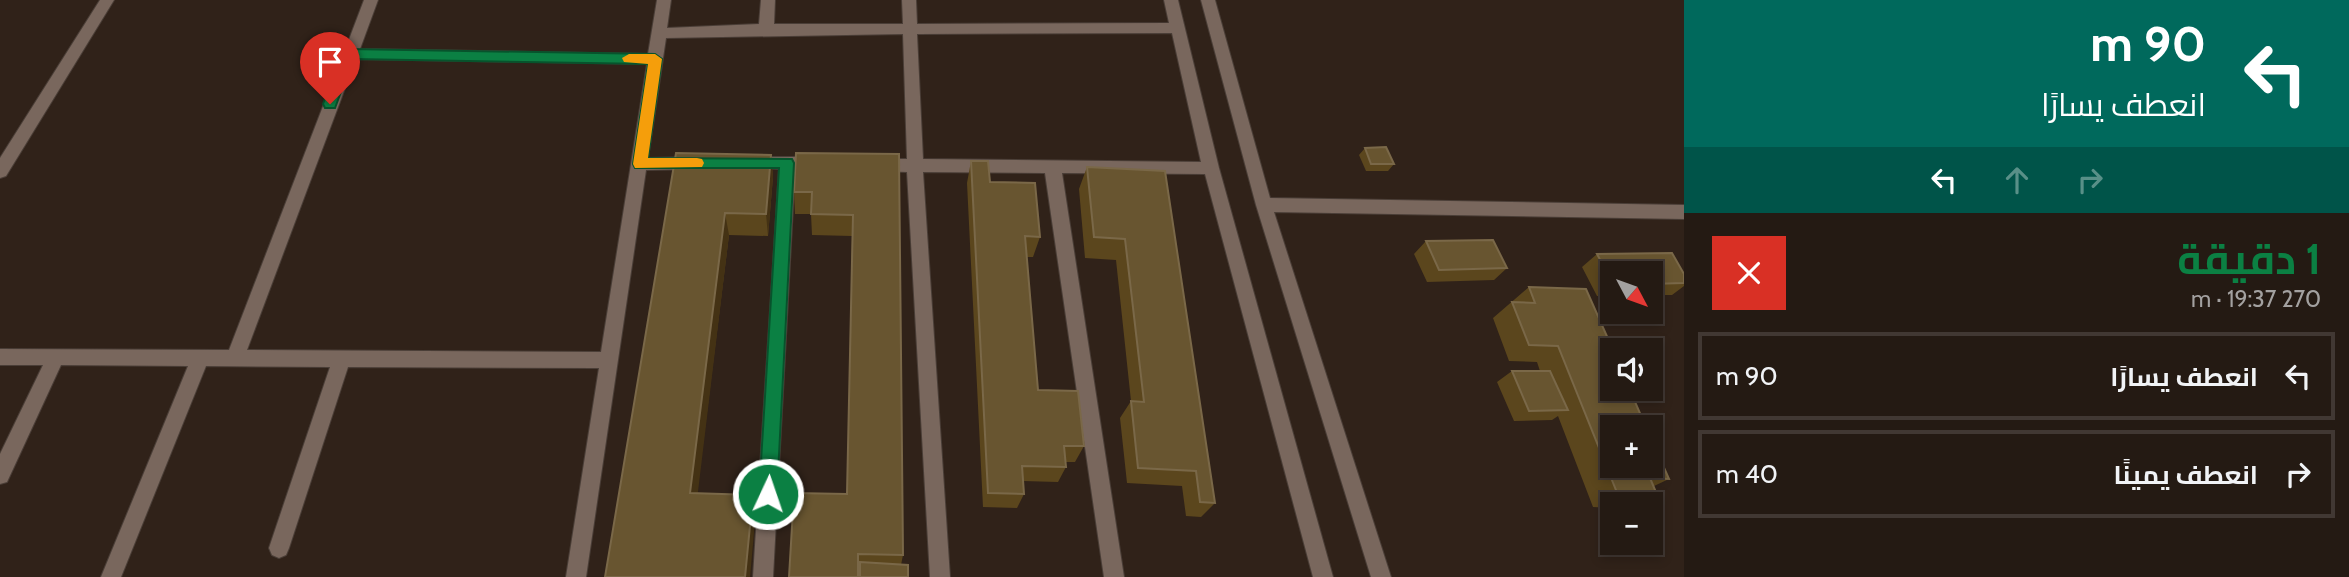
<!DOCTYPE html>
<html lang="ar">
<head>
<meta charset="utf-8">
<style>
	:root { --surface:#241a13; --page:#2c231c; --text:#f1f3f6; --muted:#a3a1a0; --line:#413833; --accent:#0b8043 }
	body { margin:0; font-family:Cabin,Cairo,sans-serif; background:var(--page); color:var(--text); direction:rtl; height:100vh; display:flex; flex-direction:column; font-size:26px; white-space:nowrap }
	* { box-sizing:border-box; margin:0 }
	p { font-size:23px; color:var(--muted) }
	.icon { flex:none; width:38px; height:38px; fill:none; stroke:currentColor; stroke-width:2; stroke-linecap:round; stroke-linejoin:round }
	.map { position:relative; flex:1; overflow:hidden; direction:ltr }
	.panel { display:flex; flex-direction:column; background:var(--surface); width:665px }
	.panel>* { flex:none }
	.top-card { background:#00695c; color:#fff; overflow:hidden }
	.needle { width:46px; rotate:131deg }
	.fabs { position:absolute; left:1600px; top:261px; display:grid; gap:14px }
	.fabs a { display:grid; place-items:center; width:63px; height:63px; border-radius:0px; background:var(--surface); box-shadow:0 4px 10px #0003,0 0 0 2px var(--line); font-size:35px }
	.pin { position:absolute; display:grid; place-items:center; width:60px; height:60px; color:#fff; margin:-72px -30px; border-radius:50% 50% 50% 0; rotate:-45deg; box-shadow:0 0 7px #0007 }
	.pin .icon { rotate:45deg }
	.me { position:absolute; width:77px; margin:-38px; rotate:3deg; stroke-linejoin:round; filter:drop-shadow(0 0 5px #0008) }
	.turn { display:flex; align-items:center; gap:24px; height:147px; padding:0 28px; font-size:32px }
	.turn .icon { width:91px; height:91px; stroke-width:2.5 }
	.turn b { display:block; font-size:49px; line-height:60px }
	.lanes { display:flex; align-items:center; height:66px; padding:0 28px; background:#0003; justify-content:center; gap:35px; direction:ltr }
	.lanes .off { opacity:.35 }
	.round { display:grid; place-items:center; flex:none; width:74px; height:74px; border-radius:0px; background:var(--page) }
	.overview { display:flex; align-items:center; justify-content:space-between; height:119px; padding:0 28px }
	h1 { font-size:42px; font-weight:700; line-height:52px; color:var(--accent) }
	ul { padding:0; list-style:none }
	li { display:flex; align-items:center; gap:21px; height:88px; margin:0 14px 10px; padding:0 14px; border:4px solid var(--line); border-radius:0px }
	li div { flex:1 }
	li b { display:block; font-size:26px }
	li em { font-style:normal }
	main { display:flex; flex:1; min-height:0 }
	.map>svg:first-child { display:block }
</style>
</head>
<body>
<main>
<section class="panel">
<div class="top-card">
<div class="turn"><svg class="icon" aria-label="left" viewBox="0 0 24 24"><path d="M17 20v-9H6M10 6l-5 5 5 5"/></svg><div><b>90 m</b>انعطف يسارًا</div></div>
<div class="lanes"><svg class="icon" aria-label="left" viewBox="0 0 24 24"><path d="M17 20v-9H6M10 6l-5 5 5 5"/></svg><svg class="icon off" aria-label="ahead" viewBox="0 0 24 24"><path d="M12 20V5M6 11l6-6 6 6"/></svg><svg class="icon off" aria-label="right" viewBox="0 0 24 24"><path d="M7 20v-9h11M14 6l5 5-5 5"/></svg></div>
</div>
<div class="overview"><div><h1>1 دقيقة</h1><p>270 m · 19:37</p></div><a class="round" style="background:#d93025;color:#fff"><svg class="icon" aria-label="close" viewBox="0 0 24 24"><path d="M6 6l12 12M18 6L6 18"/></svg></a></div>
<ul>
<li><svg class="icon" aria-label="left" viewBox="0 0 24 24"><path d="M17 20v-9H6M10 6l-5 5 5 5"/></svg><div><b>انعطف يسارًا</b></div><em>90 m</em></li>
<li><svg class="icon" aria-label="right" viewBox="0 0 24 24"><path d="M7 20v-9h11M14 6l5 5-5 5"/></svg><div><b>انعطف يمينًا</b></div><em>40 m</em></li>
</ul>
</section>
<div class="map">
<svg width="1684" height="577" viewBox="0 0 1684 577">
	<rect width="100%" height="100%" fill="#302219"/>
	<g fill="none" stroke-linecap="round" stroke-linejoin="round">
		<defs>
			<path id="street" d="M 100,0 L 114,0 L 6,176 L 0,178 L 0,158 Z
				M 364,0 L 378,0 L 360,49 L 648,54 L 657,0 L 671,0 L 667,28 L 759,24 L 761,0 L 775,0 L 774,24 L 903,24 L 902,0 L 916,0 L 917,24 L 1169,23 L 1164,0 L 1178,0 L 1219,168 L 1333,577 L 1313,577 L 1205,174 L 1062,173 L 1124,577 L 1104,577 L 1045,173 L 923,172 L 950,577 L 930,577 L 907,172 L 878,171 L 870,165 L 878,159 L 907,159 L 903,34 L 666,38 L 648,158 L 696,157 L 704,163 L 696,169 L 646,170 L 586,577 L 566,577 L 599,368 L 348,367 L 289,548 L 286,555 L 279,558 L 272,555 L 269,548 L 330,367 L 206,366 L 121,577 L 101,577 L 188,366 L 61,365 L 7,482 L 0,484 L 0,454 L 43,365 L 0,365 L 0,349 L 229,350 L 342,57 L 341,54 L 345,50 ZM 1172,33 L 1201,162 L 923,159 L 917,34 ZM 356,59 L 647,64 L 601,352 L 247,350 Z
				M 1201,0 L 1215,0 L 1270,198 L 1684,205 L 1684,219 L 1274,212 L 1391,577 L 1371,577 L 1256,205 Z
				M 749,157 L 818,157 L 826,163 L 818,169 L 795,169 L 773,577 L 753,577 L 779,169 L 743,167 L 741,163 L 743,159 Z"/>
		</defs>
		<!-- street casing -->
		<use href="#street" stroke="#4a3e37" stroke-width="2"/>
		<!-- street -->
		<use href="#street" fill="#79675d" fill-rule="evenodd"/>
	</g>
	<!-- wall -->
	<path fill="#5b461d" d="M 1365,148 L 1394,164 L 1388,171 L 1366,171 L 1359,155 Z
		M 676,153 L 771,155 L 773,177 L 768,236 L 729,235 L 697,493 L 753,495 L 756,510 L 605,577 Z
		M 899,154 L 903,555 L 901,565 L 858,567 L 847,494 L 852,236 L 812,235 L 811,214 L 795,214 L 794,192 Z
		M 971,161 L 1040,237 L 1033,257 L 1027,257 L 1038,390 L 1084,446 L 1075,462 L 1066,462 L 1066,467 L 1058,482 L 1023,481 L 1024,494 L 1017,508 L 983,507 L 967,183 Z
		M 1087,167 L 1165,171 L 1215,503 L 1201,517 L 1186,516 L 1182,486 L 1127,483 L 1120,418 L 1131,401 L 1116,260 L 1085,258 L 1079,189 Z
		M 1426,241 L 1507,268 L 1494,280 L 1427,282 L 1414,254 Z
		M 1597,254 L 1684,274 L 1684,286 L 1672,295 L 1650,295 L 1650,273 L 1612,273 L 1612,296 L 1597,296 L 1582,267 Z
		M 1529,287 L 1669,479 L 1654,486 L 1658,497 L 1643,504 L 1612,504 L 1612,508 L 1593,507 L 1558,416 L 1552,420 L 1514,421 L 1497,382 L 1512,371 L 1540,371 L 1537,362 L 1509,361 L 1493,318 Z"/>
	<!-- shaded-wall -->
	<path fill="#443214" d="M 771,155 L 773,177 L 768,236 L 766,214 Z
		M 725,213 L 729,235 L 696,508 L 690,493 Z
		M 753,495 L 756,510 L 750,577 L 745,577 Z"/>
	<!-- building -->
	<path fill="#685530" stroke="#7a6848" stroke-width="2" d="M 1386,147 L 1394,164 L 1371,164 L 1365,148 Z
		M 676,153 L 771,155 L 766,214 L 725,213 L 690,493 L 753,495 L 745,577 L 605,577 Z
		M 796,153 L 899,154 L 903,555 L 858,554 L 858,577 L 789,577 L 794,493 L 847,494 L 853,215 L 811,214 L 812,192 L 794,192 Z
		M 971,161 L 988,161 L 990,182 L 1035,183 L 1040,237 L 1025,236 L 1038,390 L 1078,391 L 1084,446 L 1064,446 L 1066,467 L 1022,466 L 1024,494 L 988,493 Z
		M 1087,167 L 1165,171 L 1215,503 L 1200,502 L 1196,471 L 1138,468 L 1131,401 L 1144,402 L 1125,239 L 1094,237 Z
		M 1493,240 L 1507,268 L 1439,270 L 1426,241 Z
		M 1672,253 L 1684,274 L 1684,283 L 1650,284 L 1650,273 L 1612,273 L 1612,282 L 1597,254 Z
		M 1529,287 L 1586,289 L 1613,350 L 1612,388 L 1629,388 L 1646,427 L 1612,427 L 1612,466 L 1650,466 L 1650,436 L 1669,479 L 1650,478 L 1658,497 L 1618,495 L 1558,346 L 1529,345 L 1512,302 L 1535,303 Z
		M 1512,371 L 1550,371 L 1568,410 L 1529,411 Z
		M 860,562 L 908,565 L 908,577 L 860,577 Z"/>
	<!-- route -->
	<path fill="#0b8043" stroke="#07532c" stroke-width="2" d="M 348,49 L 655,54 L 662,59 L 648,158 L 792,159 L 794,163 L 777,494 L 774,500 L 768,503 L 762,500 L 759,494 L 779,168 L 635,168 L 633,164 L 648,64 L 353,59 L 335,108 L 325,108 L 323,104 L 342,54 Z"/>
	<!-- slow -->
	<path fill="#f59e0b" d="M 629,54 L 655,54 L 662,59 L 648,158 L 697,158 L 702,159 L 704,163 L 702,167 L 635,168 L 633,164 L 648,64 L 624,62 L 622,58 Z"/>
</svg>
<div class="fabs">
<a><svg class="needle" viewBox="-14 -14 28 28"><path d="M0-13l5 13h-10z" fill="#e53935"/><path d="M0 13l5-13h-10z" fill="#a3a1a0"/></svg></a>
<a><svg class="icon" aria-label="sound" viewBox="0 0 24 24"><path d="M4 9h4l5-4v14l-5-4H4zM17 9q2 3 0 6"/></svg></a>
<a>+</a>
<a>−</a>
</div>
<div class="pin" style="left:330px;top:104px;background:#d93025"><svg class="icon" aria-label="arrive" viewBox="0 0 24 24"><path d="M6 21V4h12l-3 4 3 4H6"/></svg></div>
<svg class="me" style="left:768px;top:494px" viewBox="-20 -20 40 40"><circle r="17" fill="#0b8043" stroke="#fff" stroke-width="3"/><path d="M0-11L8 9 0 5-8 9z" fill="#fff"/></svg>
</div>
</main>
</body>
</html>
